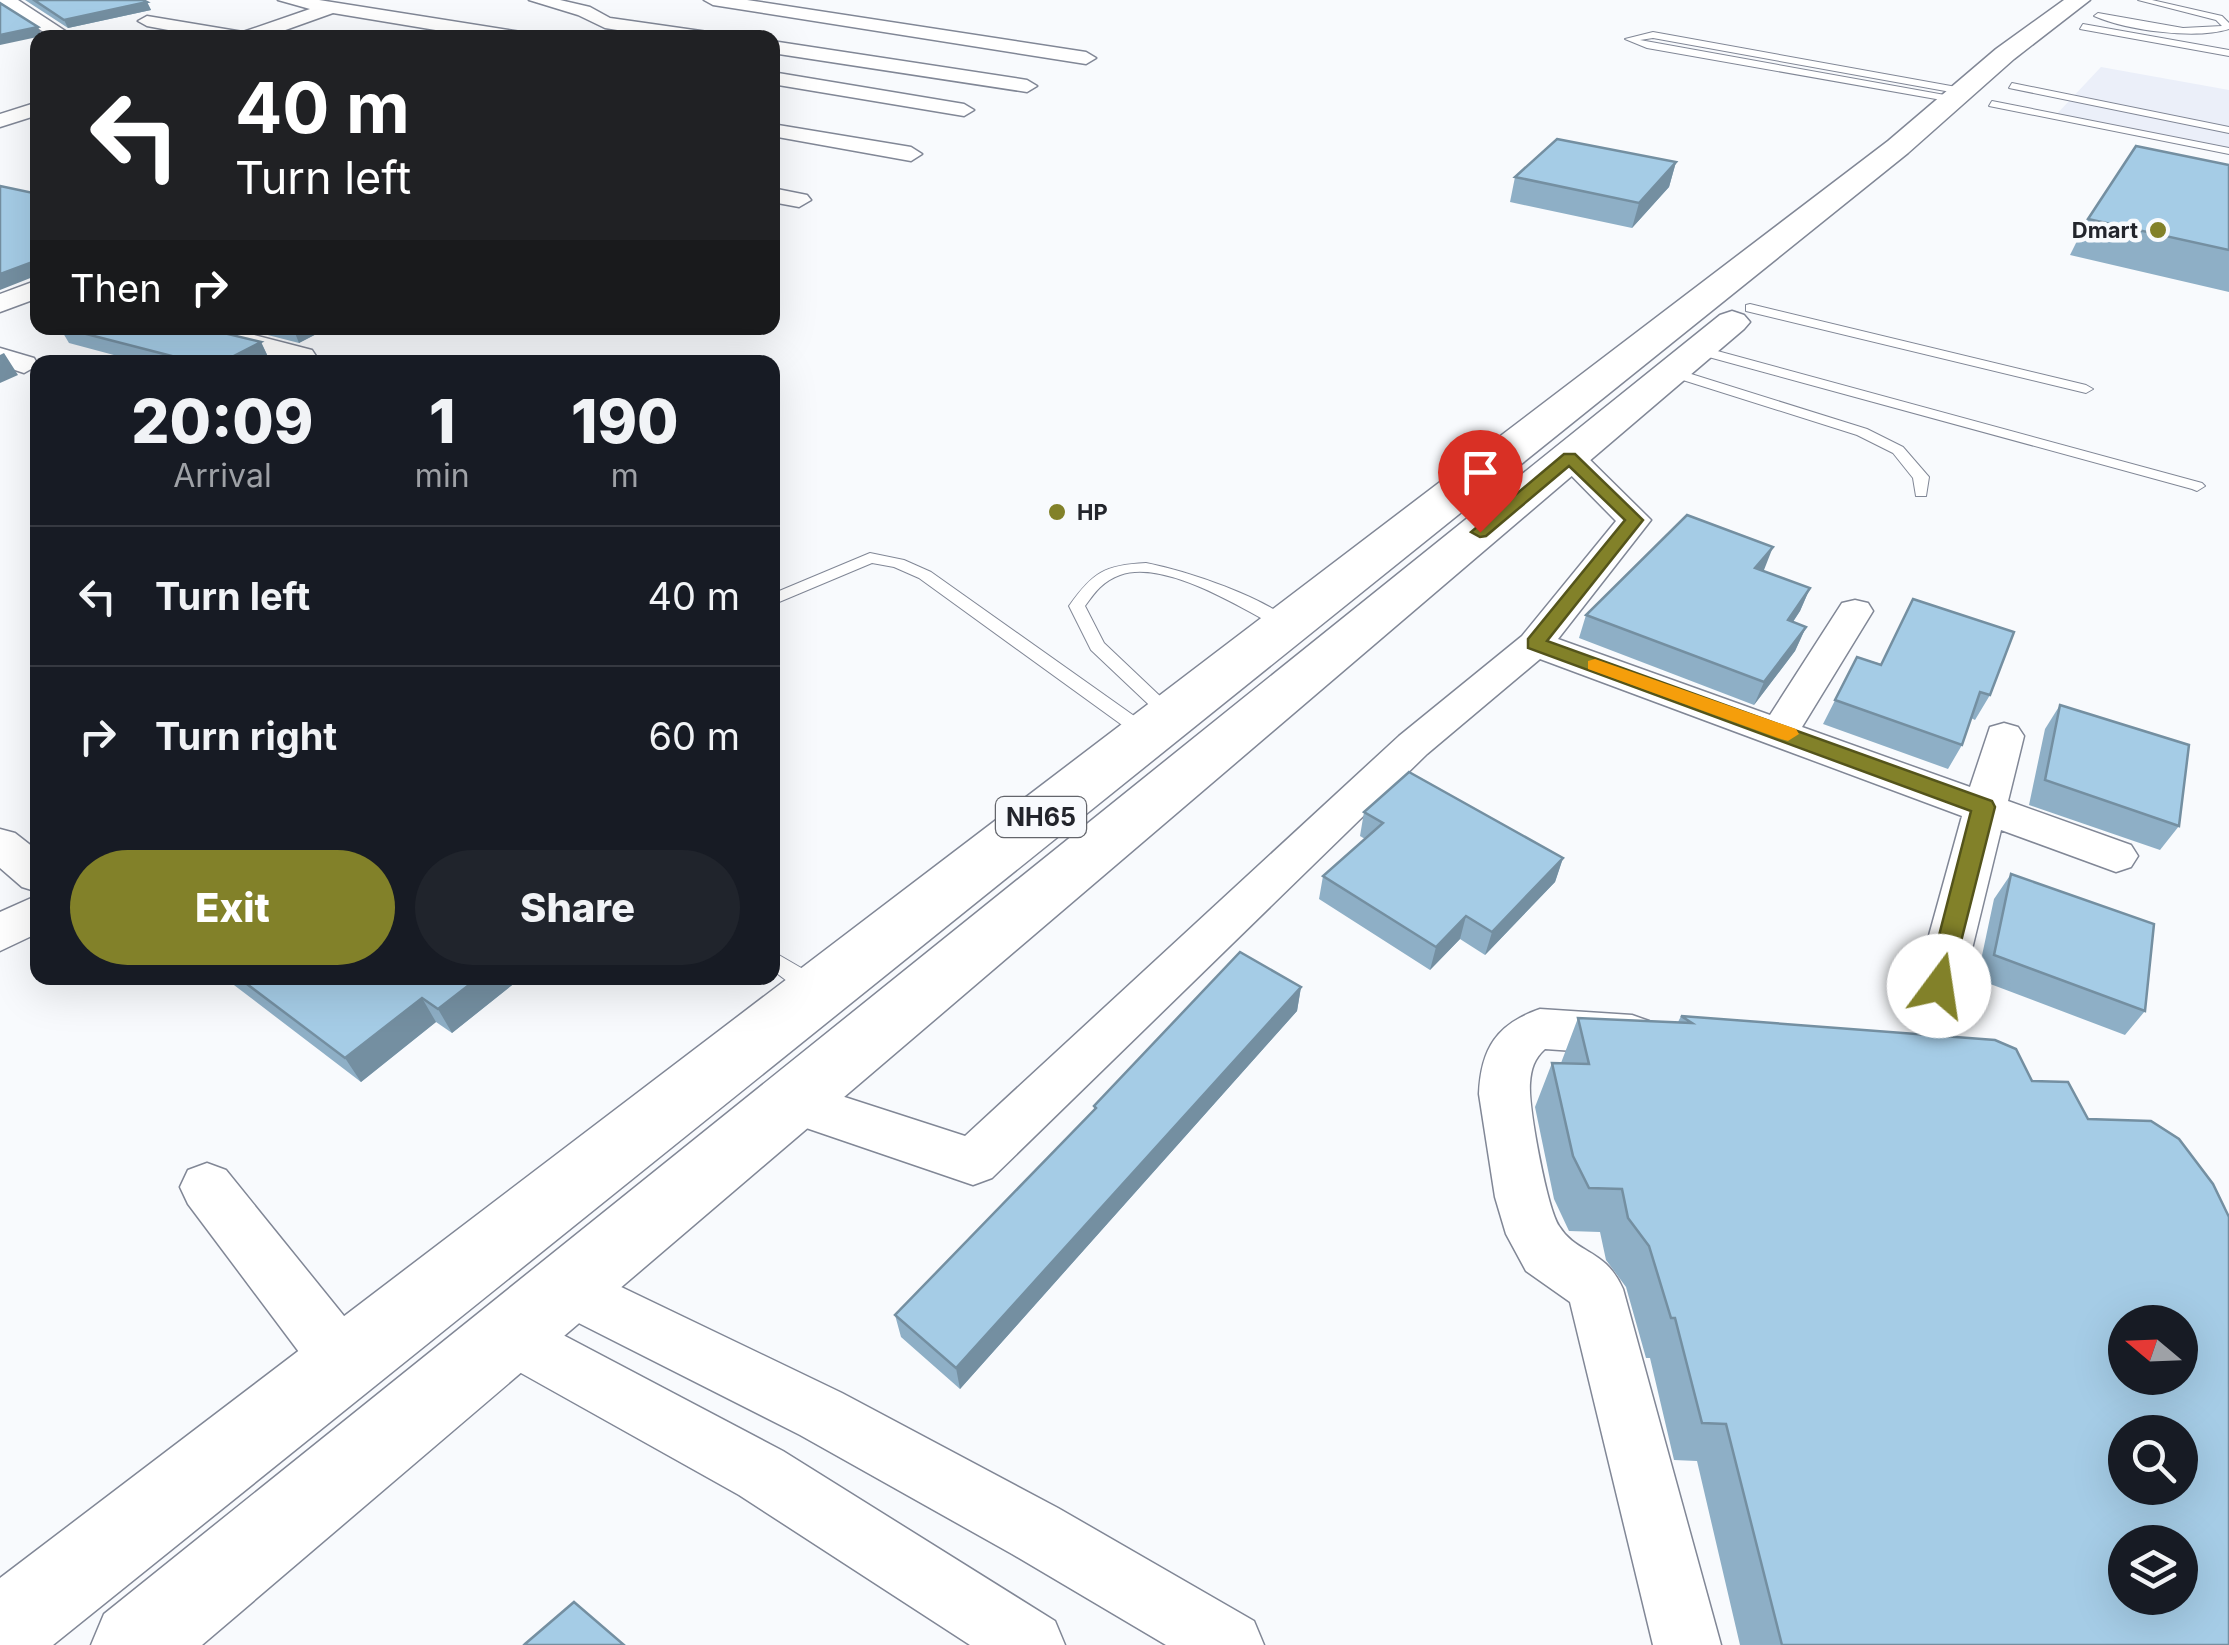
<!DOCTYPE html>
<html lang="en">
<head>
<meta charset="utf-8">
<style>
	:root { --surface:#171b24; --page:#20242c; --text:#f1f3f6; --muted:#9ea1a6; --line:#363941; --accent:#828129 }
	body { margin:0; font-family:Inter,sans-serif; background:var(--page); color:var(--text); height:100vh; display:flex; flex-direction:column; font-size:38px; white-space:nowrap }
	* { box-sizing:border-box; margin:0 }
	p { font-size:32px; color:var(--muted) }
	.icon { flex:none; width:55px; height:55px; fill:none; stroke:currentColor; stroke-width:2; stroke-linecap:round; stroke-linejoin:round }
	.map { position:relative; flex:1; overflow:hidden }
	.drawer { position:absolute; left:30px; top:355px; width:750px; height:630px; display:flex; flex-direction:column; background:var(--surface); border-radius:20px; box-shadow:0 10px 40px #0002 }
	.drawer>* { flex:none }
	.top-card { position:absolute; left:30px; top:30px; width:750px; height:305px; border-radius:20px; box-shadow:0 10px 40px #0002; background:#202124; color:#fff; overflow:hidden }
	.needle { width:65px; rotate:289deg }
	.controls { position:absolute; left:2108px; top:1305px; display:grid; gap:20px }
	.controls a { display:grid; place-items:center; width:90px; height:90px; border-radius:50%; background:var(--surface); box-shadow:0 10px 40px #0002; font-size:50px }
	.pin { position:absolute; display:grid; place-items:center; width:85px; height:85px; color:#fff; margin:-102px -42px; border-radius:50% 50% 50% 0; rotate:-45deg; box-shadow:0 0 10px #0007 }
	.pin .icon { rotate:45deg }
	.me { position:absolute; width:110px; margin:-55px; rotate:14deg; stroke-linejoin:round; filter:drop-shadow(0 0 8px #0008) }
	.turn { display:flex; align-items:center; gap:35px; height:210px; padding:0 40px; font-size:45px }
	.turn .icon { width:130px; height:130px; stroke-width:2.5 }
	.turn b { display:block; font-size:70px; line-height:85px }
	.then { display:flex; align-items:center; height:95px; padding:0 40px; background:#0003; gap:20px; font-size:38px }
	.eta { display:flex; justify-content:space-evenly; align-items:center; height:170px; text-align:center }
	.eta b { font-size:60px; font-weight:800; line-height:70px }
	.cta { display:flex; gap:20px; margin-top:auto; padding:20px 40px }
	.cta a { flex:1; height:115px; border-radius:60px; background:var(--accent); color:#fff; font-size:40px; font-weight:800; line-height:115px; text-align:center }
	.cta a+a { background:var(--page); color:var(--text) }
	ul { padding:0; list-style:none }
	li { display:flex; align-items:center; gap:30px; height:140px; padding:0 40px; border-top:2px solid var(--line) }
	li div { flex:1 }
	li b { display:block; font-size:38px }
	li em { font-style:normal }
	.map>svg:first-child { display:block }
</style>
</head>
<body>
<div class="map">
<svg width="2229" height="1645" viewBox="0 0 2229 1645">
	<rect width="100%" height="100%" fill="#f8fafd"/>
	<!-- built -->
	<path fill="#ebeff9" d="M 2101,67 L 2229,90 L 2229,151 L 2055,116 Z"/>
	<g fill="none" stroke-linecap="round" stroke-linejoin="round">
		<defs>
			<path id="lane" d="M 2138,0 L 2152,0 L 2222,16 L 2229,23 L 2229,29 C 2195,40 2126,30 2094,16 L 2098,13 L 2183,28 L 2222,26 L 2216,20 Z
				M 2083,24 L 2229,50 L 2229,56 L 2080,29 Z
				M 1653,32 L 1962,88 L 1967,91 L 1962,94 L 1653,38 L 1640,40 L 1956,97 L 1953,102 L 1647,48 L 1625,39 Z
				M 2012,83 L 2229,127 L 2229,133 L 2009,88 Z
				M 1992,101 L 2229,148 L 2229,154 L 1989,106 Z
				M 1750,304 L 2086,385 L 2093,389 L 2086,393 L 1746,311 L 1746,305 Z
				M 1699,346 L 2202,483 L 2205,486 L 2197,491 L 2192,489 L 1694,353 L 1694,347 Z
				M 1672,368 L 1867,429 L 1903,447 L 1929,477 L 1926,496 L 1916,496 L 1913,478 L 1893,453 L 1857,435 L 1667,375 L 1665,372 Z
				M 870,553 L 904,560 L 931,572 L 1154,730 L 1156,734 L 1154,738 L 1140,738 L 919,578 L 894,567 L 872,563 L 772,605 L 772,594 Z
				M 1146,563 C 1187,571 1265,597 1296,625 L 1293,629 L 1281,629 C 1241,608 1165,559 1120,575 C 1103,581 1095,592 1085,606 L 1104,643 L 1180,715 L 1178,719 L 1164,719 L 1091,650 L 1069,606 C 1093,572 1105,565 1146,563 Z
				M 772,951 L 822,980 L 825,986 L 822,992 C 805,998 787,980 772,970 Z"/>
			<path id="street" d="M 0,0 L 18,0 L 76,38 L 53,38 L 0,4 Z
				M 278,0 L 319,0 L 521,32 L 530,38 L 484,38 L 333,13 L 263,38 L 211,38 L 147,26 L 138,21 L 147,16 L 243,32 L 310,9 Z
				M 529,0 L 560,0 L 590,7 L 610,18 L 708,32 L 717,38 L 667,38 L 605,28 L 578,15 Z
				M 704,0 L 747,0 L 1086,52 L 1096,58 L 1086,64 L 713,5 Z
				M 772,41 L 1027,80 L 1037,86 L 1027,92 L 772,53 Z
				M 772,72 L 964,104 L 974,110 L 964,116 L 772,84 Z
				M 38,102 L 38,115 L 0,127 L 0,114 Z
				M 772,124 L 911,147 L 922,154 L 911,161 L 772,136 Z
				M 772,188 L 807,195 L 811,200 L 799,207 L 772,202 Z
				M 38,280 L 38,298 L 0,312 L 0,294 Z
				M 183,328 L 227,328 L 312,350 L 316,356 L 312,362 L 294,362 L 187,334 Z
				M 0,348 L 34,358 L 38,365 L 24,373 L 0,365 Z
				M 1570,449 L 1581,451 L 1651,520 L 1558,639 L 1770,715 L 1842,603 L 1855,600 L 1868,603 L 1873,611 L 1802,727 L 1970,787 L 1990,727 L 2004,723 L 2018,727 L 2024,736 L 2008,801 L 2131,845 L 2138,856 L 2131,867 L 2116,872 L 2001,830 L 1963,986 L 1956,999 L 1939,1005 L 1922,999 L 1915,986 L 1962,816 L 1540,659 L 1427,754 L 992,1178 L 973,1185 L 774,1117 L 766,1102 L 774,1087 L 792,1080 L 965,1136 L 1399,736 L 1522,636 L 1616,521 L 1554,458 L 1559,451 Z
				M 0,829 L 15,833 L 38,851 L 38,892 L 22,887 L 0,868 Z
				M 38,895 L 38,933 L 0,951 L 0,912 Z
				M 1540,1009 L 1632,1015 L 1649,1021 L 1657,1035 L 1649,1049 L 1632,1055 L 1545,1049 C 1534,1059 1531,1069 1530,1083 C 1528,1106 1547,1208 1559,1226 C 1577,1255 1605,1248 1623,1289 L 1721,1645 L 1653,1645 L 1570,1302 L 1526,1271 L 1506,1234 L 1495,1197 L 1479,1094 C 1481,1048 1497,1024 1540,1009 Z
				M 207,1163 L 226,1170 L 365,1342 L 374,1363 L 365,1384 L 344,1392 L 323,1384 L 188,1204 L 180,1187 L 188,1170 Z
				M 567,1261 L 842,1393 L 1058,1508 L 1254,1621 L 1264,1645 L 1166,1645 L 1012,1554 L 800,1435 L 547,1307 L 539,1288 L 547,1269 Z
				M 510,1307 L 783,1451 L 1055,1621 L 1065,1645 L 970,1645 L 739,1495 L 489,1355 L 481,1335 L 489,1315 Z"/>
			<path id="highway" d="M 2064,0 L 2090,0 L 2014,59 L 1908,153 L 53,1645 L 0,1645 L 0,1578 L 1888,141 L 1996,49 Z
				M 1732,311 L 1744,315 L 1750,322 L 1744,329 L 202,1645 L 91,1645 L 104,1614 L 1720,315 Z"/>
		</defs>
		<!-- lane casing -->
		<use href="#lane" stroke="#818796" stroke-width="2"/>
		<!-- street casing -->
		<use href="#street" stroke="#818796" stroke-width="3"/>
		<!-- highway casing -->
		<use href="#highway" stroke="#818796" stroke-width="3"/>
		<!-- lane -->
		<use href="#lane" fill="#fff" fill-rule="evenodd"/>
		<!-- street -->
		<use href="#street" fill="#fff" fill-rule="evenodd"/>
		<!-- highway -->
		<use href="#highway" fill="#fff" fill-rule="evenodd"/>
	</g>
	<!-- wall -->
	<path fill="#8eafc6" d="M 25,0 L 143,0 L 147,2 L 151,10 L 68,28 Z
		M 1676,162 L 1669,187 L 1632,228 L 1510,202 L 1515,177 Z
		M 2229,165 L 2229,292 L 2070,255 L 2088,219 Z
		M 60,328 L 261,342 L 269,359 L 263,362 L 140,362 L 69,343 Z
		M 240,328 L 328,328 L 299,343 Z
		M 1763,571 L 1810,588 L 1800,611 L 1793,622 L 1806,627 L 1795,651 L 1754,705 L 1579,638 L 1586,615 Z
		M 1857,657 L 1990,695 L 1975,720 L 1971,718 L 1962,745 L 1948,769 L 1823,724 Z
		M 2060,705 L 2179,826 L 2160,850 L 2029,805 L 2045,729 Z
		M 1364,812 L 1563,858 L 1555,882 L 1485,955 L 1460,939 L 1430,970 L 1319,899 L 1323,876 L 1365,839 L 1360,836 Z
		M 2011,874 L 2145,1011 L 2125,1035 L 1977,979 L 1994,899 Z
		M 228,978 L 380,978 L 383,979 L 385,978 L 521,978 L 452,1033 L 436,1022 L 361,1082 L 230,982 Z
		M 1301,987 L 1297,1011 L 960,1389 L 901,1337 L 895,1315 L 1094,1111 L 1094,1106 Z
		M 1681,1016 L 1995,1040 L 2229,1645 L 1740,1645 L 1697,1461 L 1674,1460 L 1650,1358 L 1646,1358 L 1626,1287 L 1606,1260 L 1600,1232 L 1569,1231 L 1554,1199 L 1535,1107 L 1552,1063 L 1561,1063 L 1578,1018 L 1678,1022 Z"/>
	<!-- shaded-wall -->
	<path fill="#748fa1" d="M 147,2 L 151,10 L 68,28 L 64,20 Z
		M 38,27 L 42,36 L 0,45 L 0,35 Z
		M 1676,162 L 1669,187 L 1632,228 L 1639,203 Z
		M 38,260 L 38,275 L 0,290 L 0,274 Z
		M 293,328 L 328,328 L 299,343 Z
		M 261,342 L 269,359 L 263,362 L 222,362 Z
		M 4,353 L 18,375 L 0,383 L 0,355 Z
		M 1773,547 L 1764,570 L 1746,591 L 1755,568 Z
		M 1810,588 L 1800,611 L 1778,644 L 1788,620 Z
		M 1806,627 L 1795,651 L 1754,705 L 1764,682 Z
		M 1563,858 L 1555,882 L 1485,955 L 1492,932 Z
		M 1466,916 L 1460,939 L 1430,970 L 1436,947 Z
		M 478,978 L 521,978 L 452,1033 L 438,1009 Z
		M 1301,987 L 1297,1011 L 960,1389 L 956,1368 Z
		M 422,998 L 436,1022 L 361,1082 L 345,1058 Z"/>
	<!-- building -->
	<path fill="#a5cce6" stroke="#748fa1" stroke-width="2.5" fill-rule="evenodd" d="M 34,0 L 143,0 L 147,2 L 64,20 Z
		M 0,3 L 38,27 L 0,35 Z
		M 1557,139 L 1676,162 L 1639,203 L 1515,177 Z
		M 2136,146 L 2229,165 L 2229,250 L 2088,219 Z
		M 0,186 L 38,194 L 38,260 L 0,274 Z
		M 63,328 L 203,328 L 261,342 L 222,362 L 195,362 Z
		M 1687,515 L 1773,547 L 1755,568 L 1810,588 L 1788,620 L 1806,627 L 1764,682 L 1586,615 Z
		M 1913,599 L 2014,632 L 1990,695 L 1980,692 L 1962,745 L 1835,700 L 1857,657 L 1881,665 Z
		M 2060,705 L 2189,745 L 2179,826 L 2045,780 Z
		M 1409,772 L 1563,858 L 1492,932 L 1466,916 L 1436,947 L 1323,876 L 1383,823 L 1364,812 Z
		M 2011,874 L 2154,924 L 2145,1011 L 1994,955 Z
		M 1240,952 L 1301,987 L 956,1368 L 895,1315 L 1096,1108 L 1094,1106 Z
		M 239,978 L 380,978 L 383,979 L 385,978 L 478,978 L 438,1009 L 422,998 L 345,1058 Z
		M 1681,1016 L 1995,1040 L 2016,1049 L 2032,1081 L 2068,1082 L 2088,1119 L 2151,1121 L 2179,1139 L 2213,1184 L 2229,1217 L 2229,1645 L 1782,1645 L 1726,1424 L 1702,1423 L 1675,1318 L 1671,1318 L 1649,1246 L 1628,1218 L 1622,1189 L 1589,1188 L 1573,1156 L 1552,1063 L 1589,1064 L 1578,1018 L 1692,1023 ZM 2125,1322 L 2180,1322 L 2180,1378 L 2125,1378 ZM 2125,1432 L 2180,1432 L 2180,1488 L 2125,1488 ZM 2125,1542 L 2180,1542 L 2180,1598 L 2125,1598 Z
		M 574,1602 L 624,1645 L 524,1645 L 525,1644 Z"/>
	<!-- route -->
	<path fill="#828129" stroke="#54541b" stroke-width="2.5" d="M 1564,454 L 1575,454 L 1643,520 L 1547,641 L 1992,801 L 1995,807 L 1948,993 L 1930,993 L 1926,986 L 1971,811 L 1528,648 L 1528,639 L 1625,520 L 1569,466 L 1486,536 L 1480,537 L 1471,532 Z"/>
	<!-- slow -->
	<path fill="#f59e0b" d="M 1595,659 L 1796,729 L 1799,734 L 1788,741 L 1781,739 L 1588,669 L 1588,661 Z"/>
	<!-- markers -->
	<g fill="#828129" stroke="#f8fafd" stroke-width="4">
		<circle cx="2158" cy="230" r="10"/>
		<circle cx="1057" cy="512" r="10"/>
	</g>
	<g text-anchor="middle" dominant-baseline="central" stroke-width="9" stroke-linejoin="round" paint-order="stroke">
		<!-- far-poi labels -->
		<g font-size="22" font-weight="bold" fill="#23252c" stroke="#f8fafd" text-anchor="end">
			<text x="2138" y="230">Dmart</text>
			<text x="1077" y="512" text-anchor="start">HP</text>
		</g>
		<!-- shield labels -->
		<rect fill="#f8fafd" stroke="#63656b" stroke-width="2.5" x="996" y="797" width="90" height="40" rx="8"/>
		<g font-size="25" font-weight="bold" fill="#23252c">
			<text x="1041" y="817">NH65</text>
		</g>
	</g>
</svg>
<div class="controls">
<a><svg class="needle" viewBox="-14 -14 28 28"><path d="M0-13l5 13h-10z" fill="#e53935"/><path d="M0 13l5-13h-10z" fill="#9ea1a6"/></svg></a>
<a><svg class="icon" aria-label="search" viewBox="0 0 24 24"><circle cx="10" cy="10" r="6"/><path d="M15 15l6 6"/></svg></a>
<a><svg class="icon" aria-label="layers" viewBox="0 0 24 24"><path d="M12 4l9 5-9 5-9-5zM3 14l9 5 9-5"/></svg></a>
</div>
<div class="pin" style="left:1480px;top:532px;background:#d93025"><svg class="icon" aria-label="arrive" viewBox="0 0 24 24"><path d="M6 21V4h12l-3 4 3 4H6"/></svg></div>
<svg class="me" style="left:1939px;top:986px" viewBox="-20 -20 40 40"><circle r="19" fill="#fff"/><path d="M0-13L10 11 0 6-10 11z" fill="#828129"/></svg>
<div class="top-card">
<div class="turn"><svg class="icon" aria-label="left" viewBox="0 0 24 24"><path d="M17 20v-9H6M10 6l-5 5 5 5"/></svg><div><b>40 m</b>Turn left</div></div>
<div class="then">Then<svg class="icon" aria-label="right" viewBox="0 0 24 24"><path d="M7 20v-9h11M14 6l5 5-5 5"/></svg></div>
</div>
<section class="drawer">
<div class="eta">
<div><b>20:09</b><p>Arrival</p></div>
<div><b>1</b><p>min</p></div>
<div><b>190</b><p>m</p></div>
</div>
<ul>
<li><svg class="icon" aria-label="left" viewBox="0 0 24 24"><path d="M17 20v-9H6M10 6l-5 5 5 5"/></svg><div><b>Turn left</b></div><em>40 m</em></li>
<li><svg class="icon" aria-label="right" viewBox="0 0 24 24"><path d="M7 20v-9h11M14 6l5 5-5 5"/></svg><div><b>Turn right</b></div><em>60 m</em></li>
</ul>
<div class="cta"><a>Exit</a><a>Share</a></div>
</section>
</div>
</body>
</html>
